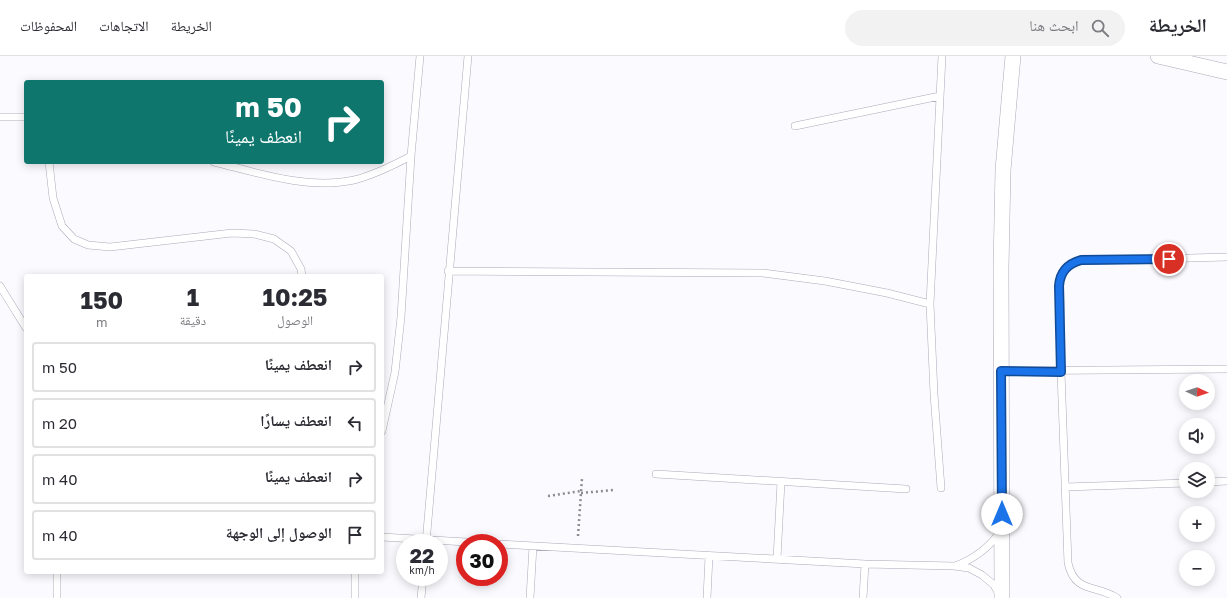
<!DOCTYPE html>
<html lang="ar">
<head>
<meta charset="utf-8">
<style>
	:root { --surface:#fff; --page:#f2f2f3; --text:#2b2b33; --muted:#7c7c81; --line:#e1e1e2 }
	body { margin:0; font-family:"Golos Text","Noto Naskh Arabic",sans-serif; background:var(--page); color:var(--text); direction:rtl; height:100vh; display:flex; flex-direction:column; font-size:15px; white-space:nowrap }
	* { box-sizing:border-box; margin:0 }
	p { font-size:13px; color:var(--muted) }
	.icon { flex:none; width:22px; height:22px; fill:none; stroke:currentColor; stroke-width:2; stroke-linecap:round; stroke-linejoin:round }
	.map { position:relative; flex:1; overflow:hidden; direction:ltr }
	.panel { position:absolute; left:24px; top:218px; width:360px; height:300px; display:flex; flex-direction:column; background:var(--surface); border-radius:4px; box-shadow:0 2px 10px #0003; direction:rtl }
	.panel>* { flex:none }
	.guide { position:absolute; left:24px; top:24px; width:360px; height:84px; border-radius:4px; box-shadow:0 2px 10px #0003; direction:rtl; background:#0f766e; color:#fff; overflow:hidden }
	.needle { width:26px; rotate:93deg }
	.fabs { position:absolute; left:1179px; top:318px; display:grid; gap:8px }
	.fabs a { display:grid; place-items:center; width:36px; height:36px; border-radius:50%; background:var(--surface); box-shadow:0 2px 10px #0003; font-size:20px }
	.speed { position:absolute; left:396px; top:478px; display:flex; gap:8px; font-size:20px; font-weight:700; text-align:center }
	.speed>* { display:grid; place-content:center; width:52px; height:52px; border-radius:50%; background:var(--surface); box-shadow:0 2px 10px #0003; line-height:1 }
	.speed small { font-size:10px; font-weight:400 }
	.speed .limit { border:6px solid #d22; background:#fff; color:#111 }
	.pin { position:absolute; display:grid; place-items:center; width:34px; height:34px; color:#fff; margin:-17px; border:2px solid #fff; border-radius:50%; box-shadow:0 1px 4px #0007 }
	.me { position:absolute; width:44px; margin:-22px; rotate:0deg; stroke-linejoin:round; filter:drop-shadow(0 0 3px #0008) }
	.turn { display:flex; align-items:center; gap:14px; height:84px; padding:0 16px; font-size:18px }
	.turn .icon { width:52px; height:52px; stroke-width:2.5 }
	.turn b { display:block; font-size:28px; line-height:34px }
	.eta { display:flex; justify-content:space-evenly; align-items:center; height:68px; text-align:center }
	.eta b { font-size:24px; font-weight:700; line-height:28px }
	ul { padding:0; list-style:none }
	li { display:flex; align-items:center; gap:12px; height:50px; margin:0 8px 6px; padding:0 8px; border:2px solid var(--line); border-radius:4px }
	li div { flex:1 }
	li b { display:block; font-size:15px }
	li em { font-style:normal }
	header { display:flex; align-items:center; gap:24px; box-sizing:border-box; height:56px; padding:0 20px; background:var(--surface); border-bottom:1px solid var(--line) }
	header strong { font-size:19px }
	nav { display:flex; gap:22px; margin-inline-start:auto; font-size:14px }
	.search { width:280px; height:36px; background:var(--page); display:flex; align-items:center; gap:10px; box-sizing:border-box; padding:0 14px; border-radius:22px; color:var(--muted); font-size:15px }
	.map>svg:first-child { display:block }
</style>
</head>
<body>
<header>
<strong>الخريطة</strong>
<div class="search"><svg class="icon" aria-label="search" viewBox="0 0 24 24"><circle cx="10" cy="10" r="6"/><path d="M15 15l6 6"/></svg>ابحث هنا</div>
<nav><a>الخريطة</a><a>الاتجاهات</a><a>المحفوظات</a></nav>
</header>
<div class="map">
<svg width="1227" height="542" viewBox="0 0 1227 542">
	<rect width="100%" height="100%" fill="#fbfafe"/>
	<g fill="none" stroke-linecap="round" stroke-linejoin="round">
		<defs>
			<path id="lane" d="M 0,61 L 26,61
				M 795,70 L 940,40
				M 49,106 L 53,142 L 62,170 L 74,183 L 88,189 L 110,191 L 232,177 L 254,178 L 274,183 L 291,195 L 301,213 L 302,220
				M 214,106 C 259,117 307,134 354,124 C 374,119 392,110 411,100
				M 448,215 L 763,217 L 825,225 L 887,237 L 930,248
				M 0,230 L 26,272
				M 1001,315 L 1227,313
				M 382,375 L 395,316 L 401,261 L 411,100 L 420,0
				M 656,418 L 906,433
				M 1208,426 L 1227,425
				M 1065,431 L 1186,427
				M 941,432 L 934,338 L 930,248 L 942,0
				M 382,481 L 483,487
				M 426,487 L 468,0
				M 499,488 L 865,508 L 954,510 L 969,512 L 982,519 L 994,529 L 999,538
				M 777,503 L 781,426
				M 955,510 C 974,503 988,493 1000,476
				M 57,516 L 57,542
				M 355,516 L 355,542
				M 421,542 L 423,521
				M 530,542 L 533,490
				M 707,542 L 709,500
				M 863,542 L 865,508
				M 1117,542 C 1096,528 1075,538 1068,507 L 1061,316 L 1060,221 C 1065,211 1070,207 1081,205 L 1227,201"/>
			<path id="street" d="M 1158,0 L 1227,16
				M 1002,542 L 1001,212 L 1003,114 L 1013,0"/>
		</defs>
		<!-- lane casing -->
		<use href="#lane" stroke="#aca9ba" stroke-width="8"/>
		<!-- street casing -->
		<use href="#street" stroke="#aca9ba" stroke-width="16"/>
		<!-- path -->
		<path stroke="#8e8c92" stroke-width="2.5" stroke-dasharray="2 3" stroke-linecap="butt" d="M 581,437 L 614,434
			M 548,440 L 581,435
			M 578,480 L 582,422"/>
		<!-- lane -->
		<use href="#lane" stroke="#fff" stroke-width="7"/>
		<!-- street -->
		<use href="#street" stroke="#fff" stroke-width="15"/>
	</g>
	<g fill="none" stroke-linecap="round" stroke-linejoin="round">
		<defs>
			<path id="route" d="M 1002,458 L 1001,315 L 1061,316 L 1059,230 C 1060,216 1067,208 1081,204 L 1169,203"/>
		</defs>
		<!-- route casing -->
		<use href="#route" stroke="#114b97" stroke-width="10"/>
		<!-- route -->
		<use href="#route" stroke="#1a73e8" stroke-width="7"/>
	</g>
</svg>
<div class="fabs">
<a><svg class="needle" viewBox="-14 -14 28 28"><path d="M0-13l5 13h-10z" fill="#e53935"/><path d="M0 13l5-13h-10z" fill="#7c7c81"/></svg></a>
<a><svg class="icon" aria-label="sound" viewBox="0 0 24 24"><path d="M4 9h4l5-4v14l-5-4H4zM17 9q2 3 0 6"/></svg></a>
<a><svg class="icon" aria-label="layers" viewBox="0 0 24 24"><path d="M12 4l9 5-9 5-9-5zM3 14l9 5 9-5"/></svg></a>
<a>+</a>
<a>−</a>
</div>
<div class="speed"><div>22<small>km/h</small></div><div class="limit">30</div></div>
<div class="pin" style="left:1169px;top:203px;background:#d93025"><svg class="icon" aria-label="arrive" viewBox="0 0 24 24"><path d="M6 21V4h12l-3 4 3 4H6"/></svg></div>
<svg class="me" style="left:1002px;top:458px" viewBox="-20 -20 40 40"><circle r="19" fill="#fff"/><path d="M0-13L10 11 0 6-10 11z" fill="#1a73e8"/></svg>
<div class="guide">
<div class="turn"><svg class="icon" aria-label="right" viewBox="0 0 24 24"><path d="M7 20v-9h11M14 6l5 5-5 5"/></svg><div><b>50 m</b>انعطف يمينًا</div></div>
</div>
<section class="panel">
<div class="eta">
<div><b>10:25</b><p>الوصول</p></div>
<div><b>1</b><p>دقيقة</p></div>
<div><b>150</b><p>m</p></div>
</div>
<ul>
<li><svg class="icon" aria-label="right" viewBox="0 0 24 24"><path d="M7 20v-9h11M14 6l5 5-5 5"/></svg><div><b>انعطف يمينًا</b></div><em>50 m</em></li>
<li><svg class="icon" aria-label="left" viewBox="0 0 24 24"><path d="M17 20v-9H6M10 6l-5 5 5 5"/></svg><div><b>انعطف يسارًا</b></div><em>20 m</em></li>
<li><svg class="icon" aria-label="right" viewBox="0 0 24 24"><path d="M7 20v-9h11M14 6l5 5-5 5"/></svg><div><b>انعطف يمينًا</b></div><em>40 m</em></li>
<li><svg class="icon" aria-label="arrive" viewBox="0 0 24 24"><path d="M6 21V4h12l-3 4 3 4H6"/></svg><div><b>الوصول إلى الوجهة</b></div><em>40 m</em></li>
</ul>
</section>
</div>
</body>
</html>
